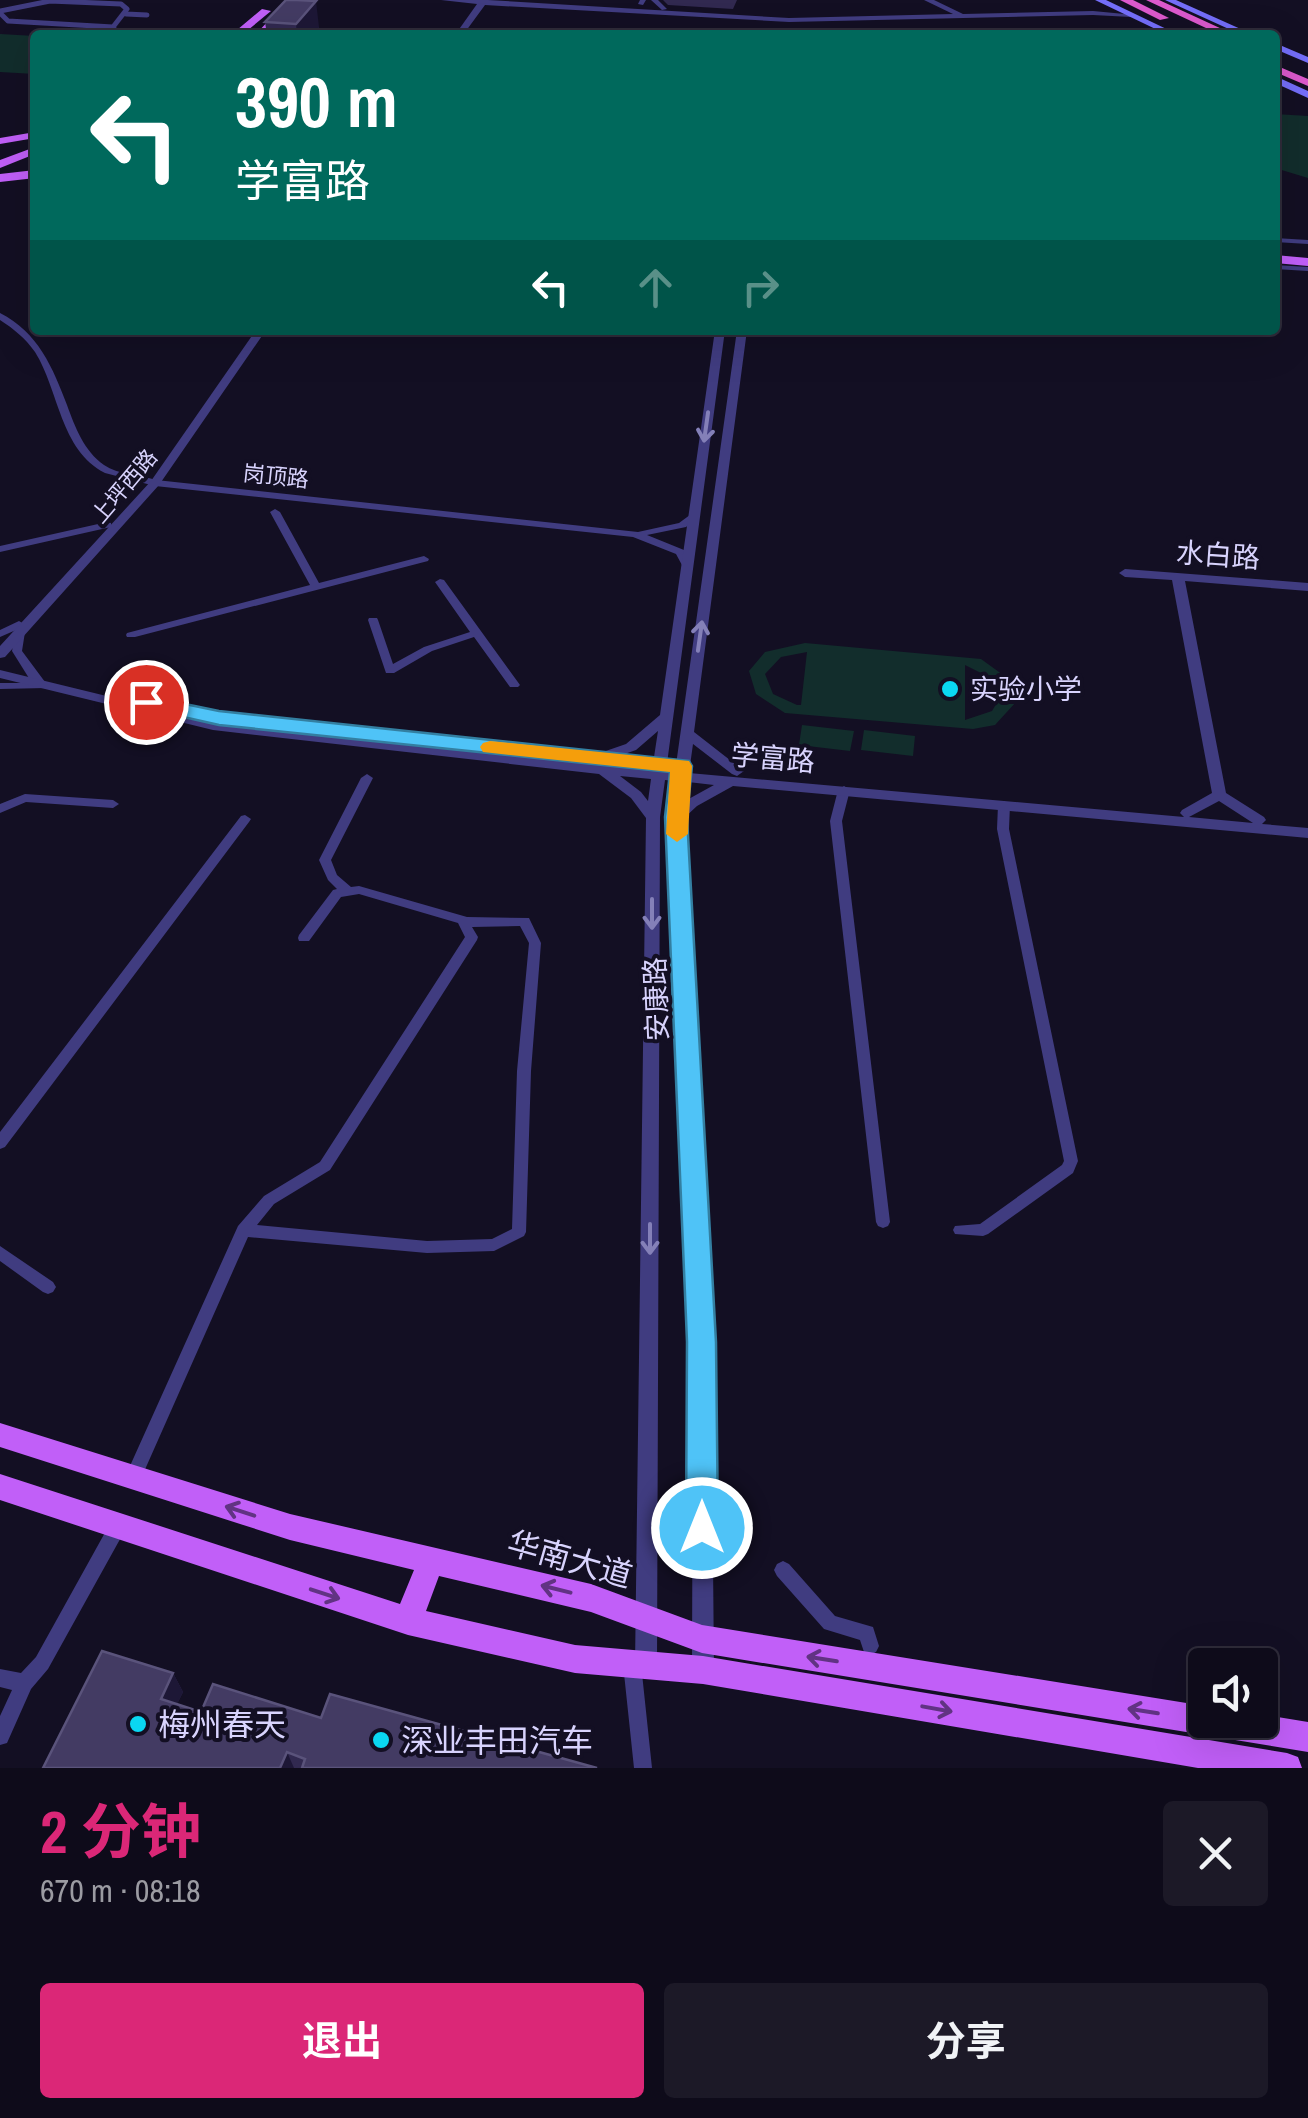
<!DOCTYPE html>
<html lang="zh">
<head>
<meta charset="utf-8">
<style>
	:root { --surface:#0e0b1a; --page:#1c1927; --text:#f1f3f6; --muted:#9b9ba2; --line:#2e2b39; --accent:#db2777 }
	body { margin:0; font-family:"Archivo Narrow","Noto Sans SC",sans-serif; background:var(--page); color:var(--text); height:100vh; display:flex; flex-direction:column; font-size:38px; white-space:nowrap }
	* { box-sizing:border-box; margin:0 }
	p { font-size:32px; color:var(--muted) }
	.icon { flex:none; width:55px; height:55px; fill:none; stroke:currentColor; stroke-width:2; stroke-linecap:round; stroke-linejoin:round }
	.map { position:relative; height:1768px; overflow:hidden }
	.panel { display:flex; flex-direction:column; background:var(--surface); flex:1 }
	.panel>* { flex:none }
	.banner { position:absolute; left:30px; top:30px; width:1250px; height:305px; border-radius:10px; box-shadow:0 10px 40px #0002,0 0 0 2px var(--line); background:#00695c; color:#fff; overflow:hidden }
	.controls { position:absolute; left:1188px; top:1648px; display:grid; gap:20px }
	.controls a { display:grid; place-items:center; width:90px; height:90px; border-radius:10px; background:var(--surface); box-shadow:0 10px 40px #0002,0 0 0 2px var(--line); font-size:50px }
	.pin { position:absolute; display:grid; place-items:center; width:85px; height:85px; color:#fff; margin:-42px; border:5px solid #fff; border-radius:50%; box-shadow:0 2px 10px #0007 }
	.me { position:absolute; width:110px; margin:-55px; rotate:0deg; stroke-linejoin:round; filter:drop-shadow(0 0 8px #0008) }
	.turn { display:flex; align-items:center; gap:35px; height:210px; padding:0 40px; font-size:45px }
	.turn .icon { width:130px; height:130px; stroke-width:2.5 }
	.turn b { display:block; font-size:70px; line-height:85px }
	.lanes { display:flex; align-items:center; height:95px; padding:0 40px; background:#0003; justify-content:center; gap:50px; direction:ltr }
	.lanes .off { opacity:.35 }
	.round { display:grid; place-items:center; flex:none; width:105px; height:105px; border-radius:10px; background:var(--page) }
	.summary { display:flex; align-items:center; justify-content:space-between; height:170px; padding:0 40px }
	h1 { font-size:60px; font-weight:700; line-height:75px; color:var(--accent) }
	.button { display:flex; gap:20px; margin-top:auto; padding:20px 40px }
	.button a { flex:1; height:115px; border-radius:10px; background:var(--accent); color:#fff; font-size:40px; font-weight:700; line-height:115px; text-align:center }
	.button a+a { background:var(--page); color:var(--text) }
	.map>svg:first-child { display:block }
</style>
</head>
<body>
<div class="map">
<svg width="1308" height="1768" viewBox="0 0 1308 1768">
	<rect width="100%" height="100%" fill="#130f23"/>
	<!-- green -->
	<path fill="#122d2c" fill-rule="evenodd" d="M 0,34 L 35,36 L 35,74 L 0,72 Z
		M 1275,114 L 1308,116 L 1308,178 L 1275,168 Z
		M 805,643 L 981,659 L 1010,680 L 1016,702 L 995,725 L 973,729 L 785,713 L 756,694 L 749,671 L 765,652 ZM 807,652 L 801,705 L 797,705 L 773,694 L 765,674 L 781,657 ZM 965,665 L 989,677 L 1001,696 L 992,711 L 965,720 Z
		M 802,725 L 854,731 L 850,751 L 799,745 Z
		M 864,730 L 915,736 L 913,756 L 861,750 Z"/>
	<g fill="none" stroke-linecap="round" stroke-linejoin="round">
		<!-- pedestrian -->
		<path stroke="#403c80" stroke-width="5" d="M 0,11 L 50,1 L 121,4 L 127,9 L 113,27 L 117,33
			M 0,13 L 8,21 L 113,27
			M 126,14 L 147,15"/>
		<!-- minor -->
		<path fill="#403c80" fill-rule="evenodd" d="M 640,0 L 646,0 L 643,5 L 638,4 Z
			M 651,0 L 658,0 L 667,9 L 662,10 Z
			M 1275,238 L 1308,240 L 1308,244 L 1275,242 Z
			M 1275,265 L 1308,267 L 1308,271 L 1275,269 Z
			M 0,313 C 38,332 53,368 67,405 C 75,427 84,451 104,465 C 118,475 140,475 156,480 L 638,532 L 679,523 L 694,512 L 699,515 L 686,527 L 647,535 L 684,550 L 692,565 L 687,568 L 683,567 L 676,554 L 633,537 L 155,486 L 105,473 C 60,450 59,390 35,352 C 25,338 14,329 0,320 Z
			M 275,509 L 280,512 L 319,583 L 424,556 L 429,559 L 428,561 L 135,637 L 127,637 L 126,635 L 127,633 L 310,585 L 270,512 Z
			M 107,522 L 111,523 L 111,527 L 0,552 L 0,546 Z
			M 440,579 L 444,580 L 520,685 L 518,687 L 510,687 L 474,637 L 432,651 L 394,673 L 386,673 L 368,620 L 369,618 L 377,618 L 378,620 L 393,664 L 424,647 L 470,632 L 435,582 Z
			M 19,621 L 24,624 L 16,630 L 24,630 L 25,632 L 22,651 L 48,686 L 46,688 L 0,689 L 0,683 L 32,683 L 12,651 L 16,630 L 0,637 L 0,630 Z
			M 367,774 L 373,778 L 331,860 L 337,875 L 351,887 L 359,886 L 467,917 L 529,918 L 541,943 L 531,1071 L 526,1232 L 524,1236 L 494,1251 L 427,1253 L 248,1237 L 139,1483 L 133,1485 L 127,1483 L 125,1477 L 238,1226 L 264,1196 L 320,1162 L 465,937 L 458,923 L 359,894 L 341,897 L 309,941 L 299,941 L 298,938 L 299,935 L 333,890 L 337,889 L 328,880 L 319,860 L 361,778 ZM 520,926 L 529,943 L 517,1071 L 512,1229 L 492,1239 L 427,1241 L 257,1225 L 274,1204 L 330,1170 L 477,940 L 478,937 L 472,927 Z
			M 844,786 L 850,790 L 842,821 L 890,1222 L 888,1226 L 883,1228 L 878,1226 L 876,1222 L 830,821 L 838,790 Z
			M 25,794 L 113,800 L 119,804 L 113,808 L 26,802 L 0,813 L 0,804 Z
			M 1004,801 L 1010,805 L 1009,829 L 1078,1161 L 1073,1173 L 988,1234 L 983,1236 L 955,1234 L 953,1230 L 955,1226 L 980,1224 L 1062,1165 L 1064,1161 L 997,829 L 998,805 Z
			M 245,815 L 251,819 L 249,822 L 5,1147 L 0,1149 L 0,1132 L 241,816 Z
			M 0,1246 L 53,1282 L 56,1287 L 53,1292 L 48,1294 L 43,1292 L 0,1261 Z
			M 118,1518 L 124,1520 L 127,1526 L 124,1532 L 48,1669 L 31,1689 L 7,1743 L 0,1745 L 0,1716 L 12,1690 L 0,1687 L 0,1669 L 21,1673 L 36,1657 L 112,1520 Z
			M 783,1561 L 789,1564 L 835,1616 L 873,1627 L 879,1646 L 876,1652 L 870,1655 L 864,1652 L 860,1640 L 824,1629 L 777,1576 L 774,1570 L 777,1564 Z
			M 632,1655 L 638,1658 L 641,1664 L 652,1768 L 634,1768 L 623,1664 L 626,1658 Z"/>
		<!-- tertiary -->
		<path fill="#403c80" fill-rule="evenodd" d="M 441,0 L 488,0 L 789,18 L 953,14 L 924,0 L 934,0 L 963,14 L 1093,11 L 1135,15 L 1131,17 L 1093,15 L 789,22 L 485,5 L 463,35 L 455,35 L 477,4 Z
			M 256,330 L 266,330 L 159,485 L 5,657 L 0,658 L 0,646 L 151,481 Z
			M 715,330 L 725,330 L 666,771 L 675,772 L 737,330 L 747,330 L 694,732 L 744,771 L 737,776 L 732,774 L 693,744 L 689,773 L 1184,817 L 1180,813 L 1182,810 L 1212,793 L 1172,580 L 1125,577 L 1119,573 L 1125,569 L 1308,583 L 1308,591 L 1185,581 L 1226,793 L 1264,817 L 1266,820 L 1262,824 L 1308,828 L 1308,838 L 733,786 L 697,806 L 683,819 L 711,1342 L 714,1670 L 711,1678 L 703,1681 L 695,1678 L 692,1670 L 693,1342 L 669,817 L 674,781 L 665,780 L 660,817 L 657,1665 L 654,1673 L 646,1676 L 638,1673 L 635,1665 L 646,818 L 631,798 L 599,774 L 213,730 L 0,678 L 0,670 L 213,722 L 652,770 L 658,731 L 636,750 L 619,756 L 648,760 L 650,763 L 643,768 L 527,756 L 520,751 L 527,746 L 597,754 L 626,744 L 660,715 ZM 620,776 L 651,779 L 648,801 L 641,792 ZM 688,782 L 714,785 L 685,801 ZM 1219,801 L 1253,823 L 1189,817 Z"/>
		<!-- secondary -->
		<path fill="#746ef9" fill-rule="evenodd" d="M 1095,0 L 1106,0 L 1179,35 L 1168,35 Z
			M 1165,0 L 1176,0 L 1254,35 L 1242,35 Z
			M 1275,43 L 1308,57 L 1308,63 L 1275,49 Z
			M 1275,76 L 1308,91 L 1308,98 L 1275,83 Z"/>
		<!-- primary -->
		<path fill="#c15ff8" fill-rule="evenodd" d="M 288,0 L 298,0 L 266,35 L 255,35 Z
			M 262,9 L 271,11 L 242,35 L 231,35 Z
			M 35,132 L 35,138 L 0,144 L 0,138 Z
			M 35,147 L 35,154 L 0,168 L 0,160 Z
			M 35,170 L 35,178 L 0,182 L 0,174 Z
			M 1275,255 L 1308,258 L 1308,266 L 1275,263 Z
			M 0,1423 L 290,1514 L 591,1584 L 702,1625 L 1205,1706 L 1205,1720 L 1260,1720 L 1260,1714 L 1308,1722 L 1308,1752 L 702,1653 L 591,1612 L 439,1576 L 426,1611 L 575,1645 L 703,1656 L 1287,1753 L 1298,1757 L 1302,1768 L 1198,1768 L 703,1684 L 575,1673 L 408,1635 L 0,1500 L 0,1474 L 400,1604 L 414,1570 L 290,1540 L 0,1447 Z"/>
		<!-- trunk -->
		<path fill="#dc59cc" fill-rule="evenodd" d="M 1120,0 L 1133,0 L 1169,18 L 1160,20 Z
			M 1146,0 L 1159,0 L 1235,35 L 1221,35 Z
			M 1275,65 L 1308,79 L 1308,86 L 1275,72 Z"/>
	</g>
	<!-- wall -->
	<path fill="#312950" d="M 286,0 L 319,27 L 313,35 L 267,35 L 265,22 Z
		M 663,0 L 737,0 L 733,9 L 668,5 Z
		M 173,1673 L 183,1692 L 177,1704 L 201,1712 L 321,1718 L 597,1768 L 43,1768 Z"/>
	<!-- shaded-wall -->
	<path fill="#1d1736" d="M 316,1 L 319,27 L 313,35 L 297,35 L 296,24 Z
		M 173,1673 L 183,1692 L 171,1717 L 161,1699 Z
		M 287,1752 L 294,1768 L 280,1768 Z"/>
	<!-- building -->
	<path fill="#433b63" stroke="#5a537b" stroke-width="2.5" d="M 286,0 L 297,0 L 316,1 L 296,24 L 265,22 Z
		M 102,1651 L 173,1673 L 161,1699 L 201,1712 L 213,1684 L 321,1718 L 330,1694 L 597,1768 L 302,1768 L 305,1759 L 287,1752 L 280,1768 L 43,1768 Z"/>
	<!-- one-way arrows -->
	<defs><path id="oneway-shaft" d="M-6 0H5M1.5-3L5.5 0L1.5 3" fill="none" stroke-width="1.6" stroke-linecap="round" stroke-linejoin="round" transform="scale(2.5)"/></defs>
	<g stroke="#8480b8">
		<use href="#oneway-shaft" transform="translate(706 427) rotate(98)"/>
		<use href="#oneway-shaft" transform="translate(700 636) rotate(-82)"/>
		<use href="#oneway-shaft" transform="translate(652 914) rotate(90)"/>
		<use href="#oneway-shaft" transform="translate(650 1239) rotate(90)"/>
	</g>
	<g stroke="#613383">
		<use href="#oneway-shaft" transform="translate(240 1511) rotate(-162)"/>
		<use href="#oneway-shaft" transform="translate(556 1589) rotate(-166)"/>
		<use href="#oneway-shaft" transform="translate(325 1594) rotate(18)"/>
		<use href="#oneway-shaft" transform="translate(822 1659) rotate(-171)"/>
		<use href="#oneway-shaft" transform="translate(937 1709) rotate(10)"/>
		<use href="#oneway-shaft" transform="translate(1143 1711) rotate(-171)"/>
	</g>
	<!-- route -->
	<path fill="#4fc3f7" stroke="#337fa1" stroke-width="2.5" d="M 146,696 L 219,711 L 689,761 L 692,766 L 687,817 L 716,1342 L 718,1528 L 713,1538 L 702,1543 L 691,1538 L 686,1528 L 687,1342 L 665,817 L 670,772 L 219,725 L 139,707 L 136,702 Z"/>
	<!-- slow -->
	<path fill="#f59e0b" d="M 490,741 L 689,761 L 692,766 L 688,834 L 677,842 L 666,834 L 670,772 L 483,752 L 480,747 L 483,743 Z"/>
	<!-- markers -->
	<g fill="#0ad7f2" stroke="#130f23" stroke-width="4">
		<circle cx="950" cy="689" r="10"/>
		<circle cx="138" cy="1724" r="10"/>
		<circle cx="381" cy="1740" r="10"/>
	</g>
	<g text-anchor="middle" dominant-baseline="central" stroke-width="8" stroke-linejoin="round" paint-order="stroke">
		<!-- far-street labels -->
		<g font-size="22" fill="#d8d3fd" stroke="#130f23">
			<text transform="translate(276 476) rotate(6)">岗顶路</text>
			<text transform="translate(124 486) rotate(-50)">上坪西路</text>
		</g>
		<!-- street labels -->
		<g font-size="28" fill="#d8d3fd" stroke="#130f23">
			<text transform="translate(1218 555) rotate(4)">水白路</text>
			<text transform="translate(773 758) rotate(5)">学富路</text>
			<text transform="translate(656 999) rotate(-92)">安康路</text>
		</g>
		<!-- poi labels -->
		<g font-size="28" fill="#d8d3fd" stroke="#130f23" text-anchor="start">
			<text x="970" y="689">实验小学</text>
		</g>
		<!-- near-street labels -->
		<g font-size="32" fill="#d8d3fd" stroke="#130f23">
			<text transform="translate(570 1559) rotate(16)">华南大道</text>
		</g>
		<!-- near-poi labels -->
		<g font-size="32" fill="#d8d3fd" stroke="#130f23" text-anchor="start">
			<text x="158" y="1724">梅州春天</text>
			<text x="401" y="1740">深业丰田汽车</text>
		</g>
	</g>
</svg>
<div class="controls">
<a><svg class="icon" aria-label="sound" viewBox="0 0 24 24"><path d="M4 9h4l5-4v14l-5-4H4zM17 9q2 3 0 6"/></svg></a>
</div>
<div class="pin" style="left:146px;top:702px;background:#d93025"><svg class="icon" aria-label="arrive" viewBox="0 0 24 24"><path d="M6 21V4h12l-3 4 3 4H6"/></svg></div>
<svg class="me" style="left:702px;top:1528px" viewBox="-20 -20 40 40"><circle r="17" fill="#4fc3f7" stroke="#fff" stroke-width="3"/><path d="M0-11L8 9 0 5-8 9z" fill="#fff"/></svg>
<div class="banner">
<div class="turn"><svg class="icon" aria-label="left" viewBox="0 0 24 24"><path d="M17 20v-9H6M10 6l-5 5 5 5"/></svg><div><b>390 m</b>学富路</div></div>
<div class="lanes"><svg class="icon" aria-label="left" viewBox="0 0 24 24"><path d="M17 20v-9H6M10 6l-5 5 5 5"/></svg><svg class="icon off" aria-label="ahead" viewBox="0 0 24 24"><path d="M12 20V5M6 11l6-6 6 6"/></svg><svg class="icon off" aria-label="right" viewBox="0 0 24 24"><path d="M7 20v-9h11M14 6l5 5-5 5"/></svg></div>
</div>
</div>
<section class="panel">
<div class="summary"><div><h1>2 分钟</h1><p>670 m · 08:18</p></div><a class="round"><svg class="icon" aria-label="close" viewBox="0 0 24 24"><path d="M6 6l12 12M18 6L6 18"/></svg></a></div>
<div class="button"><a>退出</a><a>分享</a></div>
</section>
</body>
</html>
